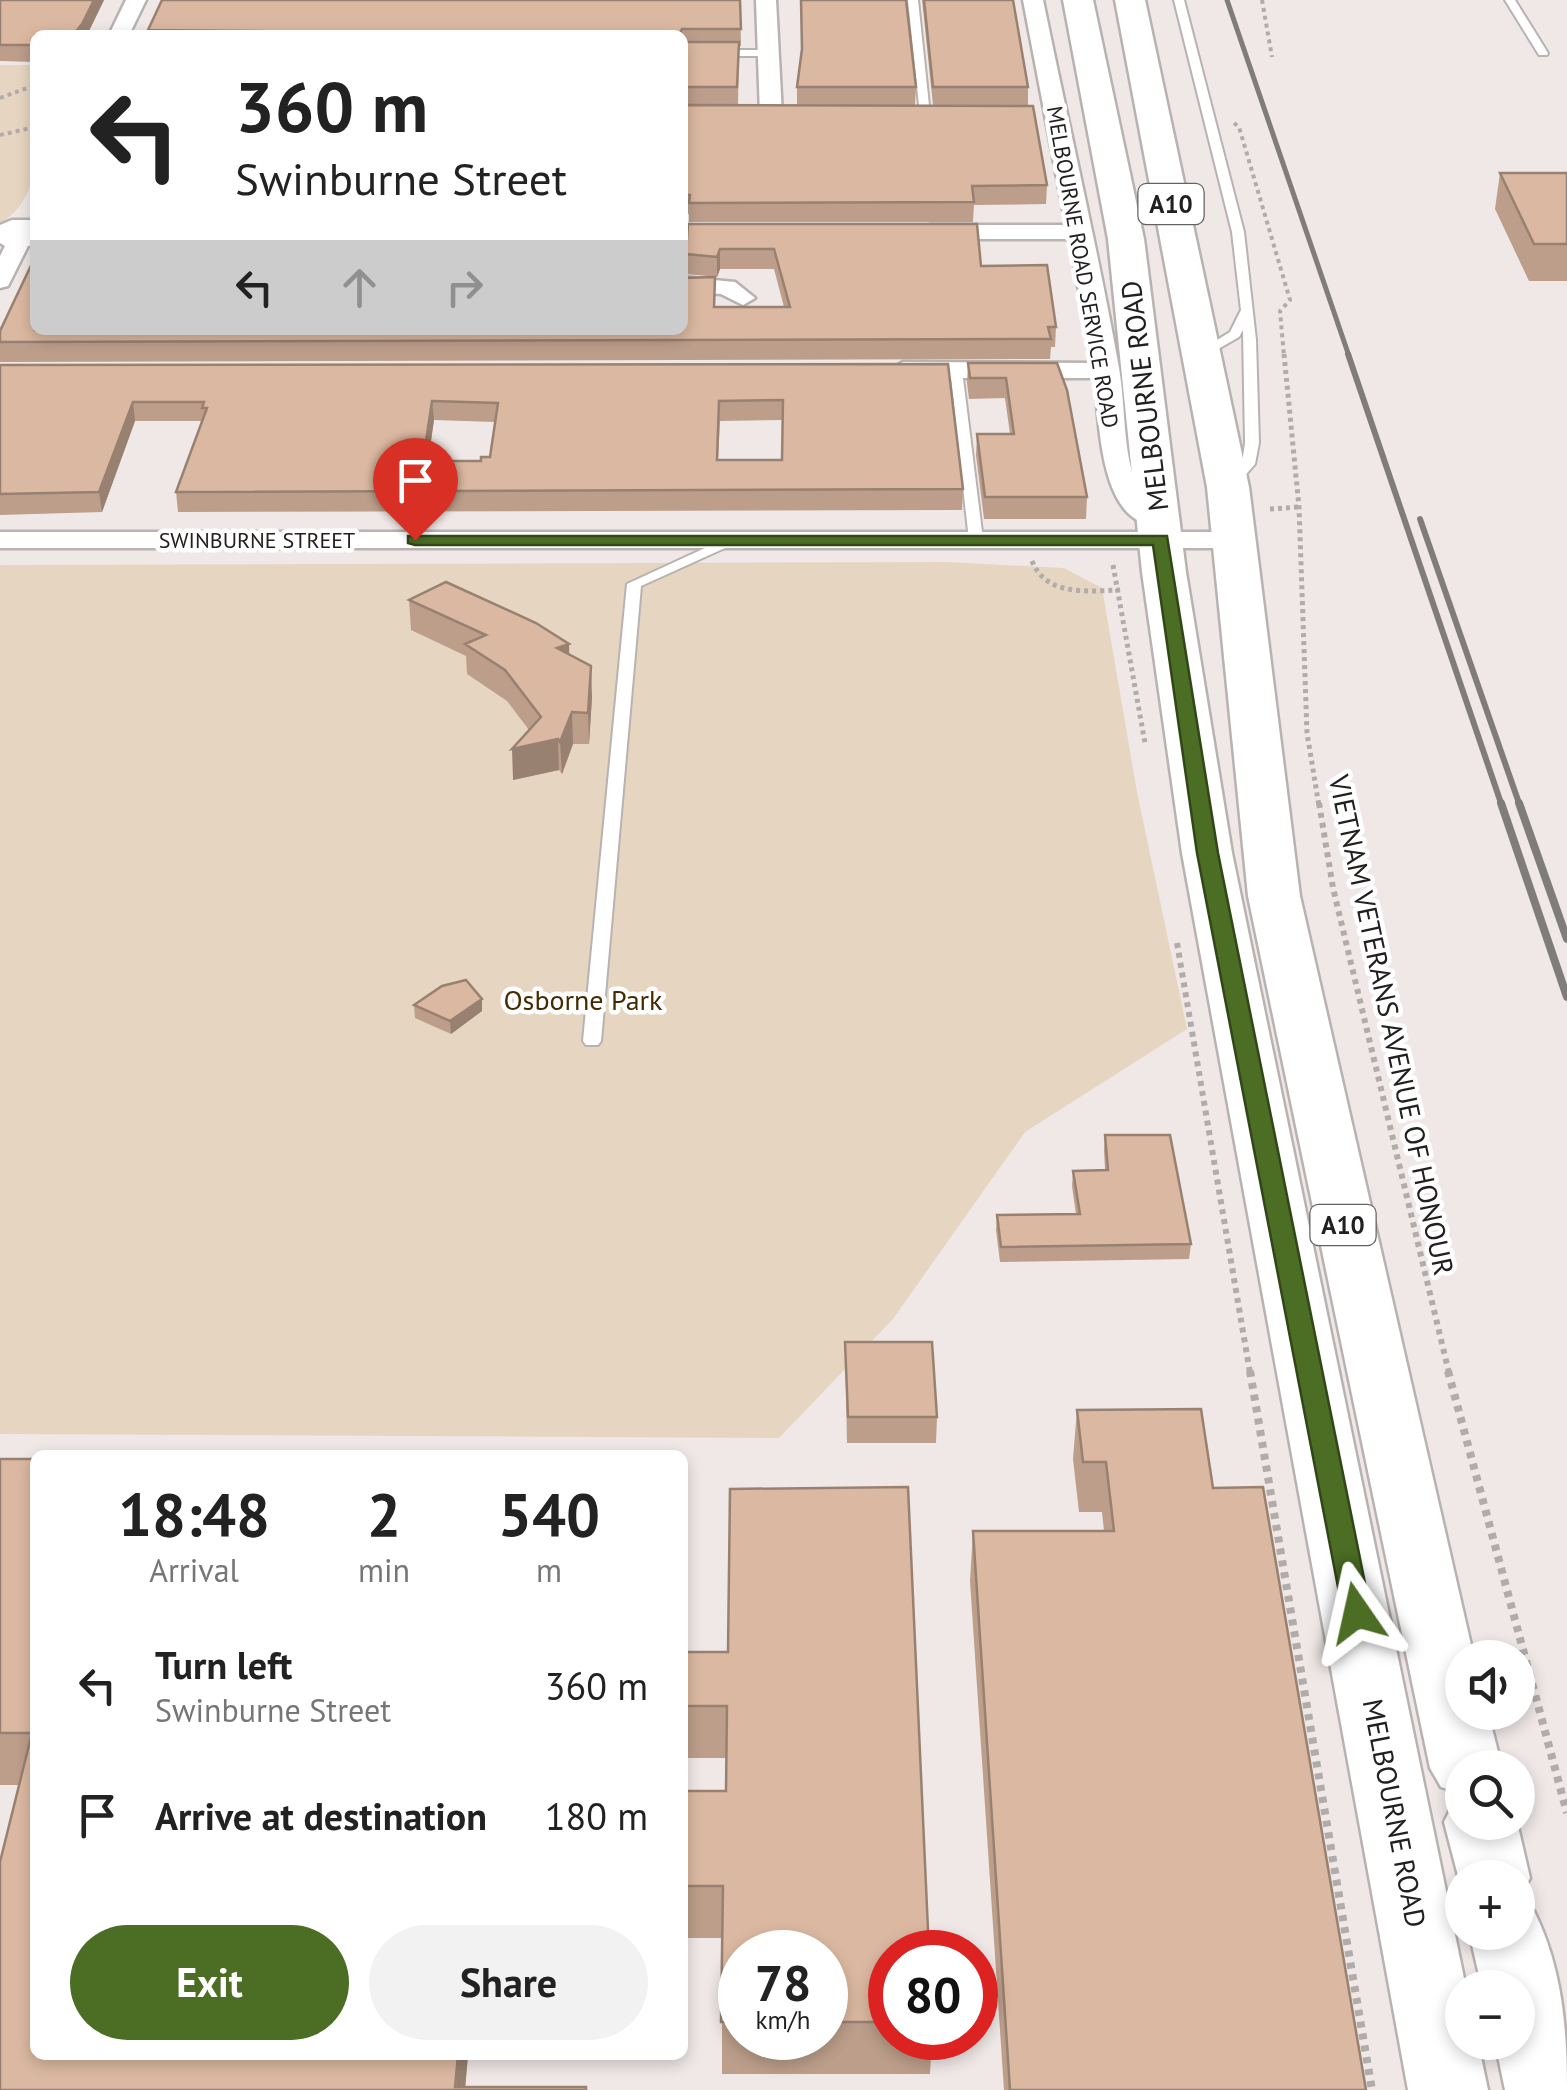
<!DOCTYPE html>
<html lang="en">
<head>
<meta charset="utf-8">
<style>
	:root { --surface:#fff; --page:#f2f2f2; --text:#222; --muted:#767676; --accent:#4c6d24 }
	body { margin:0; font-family:"PT Sans",sans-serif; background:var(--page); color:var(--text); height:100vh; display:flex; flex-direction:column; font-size:38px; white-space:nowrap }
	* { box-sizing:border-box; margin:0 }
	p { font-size:32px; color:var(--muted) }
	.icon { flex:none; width:55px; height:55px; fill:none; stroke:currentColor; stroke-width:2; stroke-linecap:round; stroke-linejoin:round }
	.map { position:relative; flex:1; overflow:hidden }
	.panel { position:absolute; left:30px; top:1450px; width:658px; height:610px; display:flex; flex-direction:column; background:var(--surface); border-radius:15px; box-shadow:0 5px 15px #0003 }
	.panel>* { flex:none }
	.banner { position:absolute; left:30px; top:30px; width:658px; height:305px; border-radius:15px; box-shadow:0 5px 15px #0003; background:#fff; color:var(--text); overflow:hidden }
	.fabs { position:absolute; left:1445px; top:1640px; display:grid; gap:20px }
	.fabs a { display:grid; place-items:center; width:90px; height:90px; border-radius:50%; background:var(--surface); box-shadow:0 5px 15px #0003; font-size:50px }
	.speed { position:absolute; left:718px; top:1930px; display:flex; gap:20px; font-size:50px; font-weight:700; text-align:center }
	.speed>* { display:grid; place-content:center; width:130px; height:130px; border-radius:50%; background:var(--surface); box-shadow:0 5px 15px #0003; line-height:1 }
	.speed small { font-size:25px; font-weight:400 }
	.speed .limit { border:15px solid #d22; background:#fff; color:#111 }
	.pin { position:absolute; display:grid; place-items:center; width:85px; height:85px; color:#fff; margin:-102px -42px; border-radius:50% 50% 50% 0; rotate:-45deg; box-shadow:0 0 10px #0007 }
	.pin .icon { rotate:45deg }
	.me { position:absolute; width:110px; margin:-55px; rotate:349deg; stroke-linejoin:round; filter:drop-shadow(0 0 8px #0008) }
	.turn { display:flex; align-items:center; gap:35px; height:210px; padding:0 40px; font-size:45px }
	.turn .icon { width:130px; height:130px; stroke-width:2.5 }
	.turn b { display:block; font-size:70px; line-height:85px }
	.lanes { display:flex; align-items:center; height:95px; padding:0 40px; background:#0003; justify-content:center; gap:50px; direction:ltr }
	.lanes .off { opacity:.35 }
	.eta { display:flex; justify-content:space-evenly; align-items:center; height:170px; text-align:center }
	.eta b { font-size:60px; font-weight:600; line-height:70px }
	.cta { display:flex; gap:20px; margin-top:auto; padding:20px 40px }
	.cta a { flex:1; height:115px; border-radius:60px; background:var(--accent); color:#fff; font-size:40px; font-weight:600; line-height:115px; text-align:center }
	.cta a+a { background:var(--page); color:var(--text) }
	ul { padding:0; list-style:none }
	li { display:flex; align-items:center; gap:30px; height:130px; padding:0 40px }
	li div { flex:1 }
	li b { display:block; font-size:38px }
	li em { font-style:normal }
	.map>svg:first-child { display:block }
</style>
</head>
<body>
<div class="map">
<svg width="1567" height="2090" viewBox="0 0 1567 2090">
	<rect width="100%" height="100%" fill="#efe8e6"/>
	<!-- green -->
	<path fill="#e6d6c1" d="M 0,65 L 35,65 C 35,114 51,196 0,223 Z
		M 946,562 L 1064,568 L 1102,588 L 1137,792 L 1187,1029 L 1025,1132 L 893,1319 L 779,1438 L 0,1434 L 0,565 Z"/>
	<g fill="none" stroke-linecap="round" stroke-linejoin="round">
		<defs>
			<path id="service" d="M 908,0 L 918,0 L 930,115 L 925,118 L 920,115 Z
				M 1174,0 L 1184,0 L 1244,232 L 1256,340 L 1259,443 L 1255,464 L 1235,487 L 1230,488 L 1223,484 L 1242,463 L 1245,443 L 1243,330 L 1239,337 L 1206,356 L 1196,353 L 1230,332 L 1241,310 L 1232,232 Z
				M 1505,0 L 1515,0 L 1548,53 L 1547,55 L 1539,55 Z
				M 682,50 L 769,50 L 774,53 L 769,56 L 682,56 Z
				M 956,366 L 962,370 L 983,540 L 976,544 L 969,540 L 950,370 Z
				M 731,536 L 738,540 L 736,543 L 641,586 L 601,1041 L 598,1045 L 586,1045 L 583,1041 L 627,584 Z"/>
			<path id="minor" d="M 126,0 L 146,0 L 129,35 L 109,35 Z
				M 756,0 L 776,0 L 782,115 L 771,121 L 760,115 Z
				M 1023,0 L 1043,0 C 1068,123 1097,245 1119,368 C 1126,407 1122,452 1138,489 C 1145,505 1163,504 1173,517 L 1169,523 C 1099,540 1099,420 1095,378 L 903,378 L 890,370 L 903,362 L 1093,363 L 1069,239 L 930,239 L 918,232 L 930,225 L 1066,225 Z
				M 12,220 L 35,220 L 35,245 L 28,246 L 8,286 L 0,288 L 0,256 L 5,246 L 0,243 L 0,225 Z
				M 682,277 L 735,282 L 755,298 L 743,305 L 721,294 L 682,291 Z
				M 0,532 L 1235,532 L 1249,540 L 1235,548 L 0,548 Z"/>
			<path id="trunk" d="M 1063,0 L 1093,0 L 1144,239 L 1186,572 L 1232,853 L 1466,1988 L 1462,1988 L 1462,2042 L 1478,2042 L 1488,2090 L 1408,2090 L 1182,853 L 1142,572 L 1108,239 Z
				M 1115,0 L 1145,0 L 1249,487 L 1300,896 L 1474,1658 L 1462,1658 L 1462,1712 L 1488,1712 L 1502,1768 L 1462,1768 L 1462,1794 L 1441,1787 L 1430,1768 L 1248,896 L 1207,487 Z
				M 1462,1799 L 1462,1822 L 1517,1822 L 1530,1878 L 1519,1899 L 1518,1878 L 1462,1878 L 1462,1891 L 1444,1822 L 1454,1802 Z
				M 1518,1905 L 1534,1911 C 1562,1967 1567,2028 1567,2090 L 1505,2090 L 1495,2042 L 1518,2042 L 1518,1988 L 1482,1988 L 1469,1932 L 1518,1932 Z"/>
		</defs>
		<!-- service casing -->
		<use href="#service" stroke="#b8b2b0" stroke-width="4"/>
		<!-- minor casing -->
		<use href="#minor" stroke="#b8b2b0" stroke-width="5"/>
		<!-- trunk casing -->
		<use href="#trunk" stroke="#b8b2b0" stroke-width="5"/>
		<!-- path-far3 -->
		<path stroke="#b1aba9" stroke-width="4" stroke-dasharray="4 4" stroke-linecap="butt" d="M 1262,0 L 1272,57
			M 0,98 L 35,85
			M 1234,123 L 1239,127 L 1290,300 L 1280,311 L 1284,356
			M 0,135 L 35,127"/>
		<!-- path-far2 -->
		<path stroke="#b1aba9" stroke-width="5" stroke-dasharray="4 4" stroke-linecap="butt" d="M 1284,354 L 1299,507 L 1307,733 L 1319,806
			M 1270,509 L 1299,507
			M 1032,561 C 1046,597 1089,591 1121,590
			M 1113,565 L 1145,743"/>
		<!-- path-far1 -->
		<path stroke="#b1aba9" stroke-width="6" stroke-dasharray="5 5" stroke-linecap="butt" d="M 1319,803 L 1333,888 L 1449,1373
			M 1177,943 L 1250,1373"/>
		<!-- path -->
		<path stroke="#b1aba9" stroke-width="8" stroke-dasharray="6 6" stroke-linecap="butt" d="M 1250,1371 L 1372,2090
			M 1448,1371 L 1567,1813"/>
		<!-- service -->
		<use href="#service" fill="#fff" fill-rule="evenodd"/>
		<!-- minor -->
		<use href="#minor" fill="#fff" fill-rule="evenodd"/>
		<!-- trunk -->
		<use href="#trunk" fill="#fff" fill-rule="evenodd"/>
		<!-- rail-far2 -->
		<path stroke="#807c7a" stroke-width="5" d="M 1227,0 L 1349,356"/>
		<!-- rail-far1 -->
		<path stroke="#807c7a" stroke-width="6" d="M 1348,354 L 1502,806
			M 1420,519 L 1520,806"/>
		<!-- rail -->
		<path stroke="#807c7a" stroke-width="8" d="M 1501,803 L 1567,997
			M 1519,803 L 1567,939"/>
	</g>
	<!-- wall -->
	<path fill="#bc9e8a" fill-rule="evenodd" d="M 0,0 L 104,0 L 87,35 L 35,35 L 35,62 L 0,61 Z
		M 740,0 L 741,46 L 739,46 L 738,105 L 682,105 L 682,35 L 149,35 L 148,30 Z
		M 922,0 L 1013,0 L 1028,87 L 1028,105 L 933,105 Z
		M 797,87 L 916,87 L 915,105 L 797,105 Z
		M 682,105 L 1047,185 L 1046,204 L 974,205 L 973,222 L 689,222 L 689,214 L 682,214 Z
		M 1500,173 L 1567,173 L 1567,281 L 1529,281 L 1495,209 Z
		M 688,224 L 981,266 L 1056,327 L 1055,347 L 1051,347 L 1050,359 L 0,362 L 0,331 L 715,307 L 784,307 L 774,269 L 720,269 L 717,277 L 686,274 Z
		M 968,363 L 1057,363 L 1087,497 L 1086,519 L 984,519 L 976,455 L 977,434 L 1010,434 L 1005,398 L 969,399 L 967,383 Z
		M 948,364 L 963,489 L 962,510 L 178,512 L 176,492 L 202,421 L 135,421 L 102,512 L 0,515 L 0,365 ZM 434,420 L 495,422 L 490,457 L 481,461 L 428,461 ZM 782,420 L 782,460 L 718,460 L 720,421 Z
		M 409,600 L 569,644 L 569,655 L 592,697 L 589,744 L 573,744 L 562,774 L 559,770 L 513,780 L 529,730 L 507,701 L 467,674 L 466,656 L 411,630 Z
		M 414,1005 L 482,1011 L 451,1034 L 415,1018 Z
		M 1105,1135 L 1191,1244 L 1189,1259 L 1000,1262 L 996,1230 L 997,1215 L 1076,1214 L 1072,1186 L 1073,1171 L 1105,1170 L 1104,1150 Z
		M 845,1342 L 937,1417 L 936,1443 L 847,1443 Z
		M 1077,1410 L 1213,1488 L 1366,2090 L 1004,2090 L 970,1581 L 973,1531 L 1104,1531 L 1102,1512 L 1079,1512 L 1073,1459 Z
		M 0,1459 L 35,1459 L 35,2055 L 468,2055 L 465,2087 L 0,2090 L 19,1785 L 0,1785 Z
		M 682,1652 L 728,1652 L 890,1952 L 890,2038 L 932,2038 L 930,2074 L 722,2074 L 722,1938 L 682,1938 L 682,1791 L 726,1791 L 726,1758 L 682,1758 ZM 740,1952 L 825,1952 L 825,2038 L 740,2038 Z"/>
	<!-- shaded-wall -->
	<path fill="#998171" d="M 94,0 L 104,0 L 87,35 L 73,35 Z
		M 720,249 L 720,269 L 717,277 L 717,257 Z
		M 432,401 L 434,420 L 425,481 L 423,461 Z
		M 133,402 L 135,421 L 102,512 L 99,492 Z
		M 569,644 L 570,674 L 557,648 Z
		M 591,666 L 592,697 L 589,744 L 588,713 Z
		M 572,712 L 573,744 L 562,774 L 560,742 Z
		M 558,739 L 559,770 L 513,780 L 512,749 Z
		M 482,999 L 482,1011 L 451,1034 L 450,1021 Z
		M 458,2055 L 468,2055 L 465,2090 L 456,2090 Z"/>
	<!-- building -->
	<path fill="#dbb8a1" stroke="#998171" stroke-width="2.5" fill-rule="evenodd" d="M 0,0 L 94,0 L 82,24 L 73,35 L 35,35 L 35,45 L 0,45 Z
		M 162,0 L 740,0 L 741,29 L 682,29 L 679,35 L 260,35 L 262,31 L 148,30 Z
		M 801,0 L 906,0 L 916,87 L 797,87 L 802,49 Z
		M 924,0 L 1013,0 L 1028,87 L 933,87 Z
		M 682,42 L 739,42 L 737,87 L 682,87 Z
		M 682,105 L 1033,106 L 1047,185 L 972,186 L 974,202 L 689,203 L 690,195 L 682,195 Z
		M 1500,173 L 1567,173 L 1567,244 L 1534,244 Z
		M 688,224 L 977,224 L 981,266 L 1047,265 L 1056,327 L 1048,327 L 1051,339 L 0,342 L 0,331 L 35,257 L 35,330 L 682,330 L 682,278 L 715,277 L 714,307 L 790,307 L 774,249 L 720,249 L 717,257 L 686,254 Z
		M 968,363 L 1057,363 L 1067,390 L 1087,497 L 985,497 L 977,434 L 1014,434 L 1006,378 L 970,378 Z
		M 948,364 L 963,489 L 176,492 L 207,408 L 202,408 L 204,402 L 133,402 L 99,492 L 0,494 L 0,365 ZM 783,400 L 782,460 L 717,460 L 719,401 ZM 432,401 L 498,403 L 490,457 L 481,457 L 481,461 L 423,461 Z
		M 446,582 L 536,623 L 569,644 L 557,648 L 591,666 L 588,713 L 572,712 L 560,742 L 558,739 L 512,749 L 541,717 L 505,670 L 465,644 L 486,635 L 409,600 Z
		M 466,980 L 482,999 L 450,1021 L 414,1005 L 442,986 Z
		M 1105,1135 L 1170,1135 L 1191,1244 L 1001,1247 L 997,1215 L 1080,1214 L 1073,1171 L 1108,1170 Z
		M 845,1342 L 932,1342 L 937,1417 L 848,1417 Z
		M 1201,1409 L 1213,1488 L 1263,1487 L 1366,2090 L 1010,2090 L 973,1531 L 1114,1531 L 1106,1462 L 1083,1462 L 1077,1410 Z
		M 0,1459 L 35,1459 L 35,2055 L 458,2055 L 455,2087 L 586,2087 L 586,2090 L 0,2090 L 0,1862 L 32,1733 L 0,1733 Z
		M 908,1487 L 929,1952 L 890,1952 L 890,2022 L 825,2022 L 825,1952 L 740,1952 L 740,2022 L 721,2022 L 723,1886 L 682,1886 L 682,1791 L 726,1791 L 727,1706 L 682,1706 L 682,1652 L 728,1652 L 730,1489 Z"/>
	<!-- route -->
	<path fill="#4c6d24" stroke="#314717" stroke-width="2.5" d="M 408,536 L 1167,536 L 1218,853 L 1371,1613 L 1367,1620 L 1357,1623 L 1343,1613 L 1197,853 L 1153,545 L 415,545 L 408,543 Z"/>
	<g text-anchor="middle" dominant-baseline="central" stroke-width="9" stroke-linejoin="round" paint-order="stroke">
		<!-- far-street labels -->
		<g font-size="22" fill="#22201f" stroke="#fff">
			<text transform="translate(1083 267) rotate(80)">MELBOURNE ROAD SERVICE ROAD</text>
			<text x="257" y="540">SWINBURNE STREET</text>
		</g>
		<!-- shield labels -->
		<g fill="#fff" stroke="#646362" stroke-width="2.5">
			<rect x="1138.5" y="184" width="65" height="40" rx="8"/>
			<rect x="1310.5" y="1205" width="65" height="40" rx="8"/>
		</g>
		<g font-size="25" font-weight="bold" fill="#22201f">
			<text x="1171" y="204">A10</text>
			<text x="1343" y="1225">A10</text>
		</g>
		<!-- street labels -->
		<g font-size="28" fill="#22201f" stroke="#fff">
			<text transform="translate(1144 396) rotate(-97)">MELBOURNE ROAD</text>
			<text transform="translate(1392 1025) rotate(78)">VIETNAM VETERANS AVENUE OF HONOUR</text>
			<text transform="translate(1395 1813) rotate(79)">MELBOURNE ROAD</text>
		</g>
		<!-- park labels -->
		<g font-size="28" fill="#442b01" stroke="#fff">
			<text x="583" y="999">Osborne Park</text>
		</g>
	</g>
</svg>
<div class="fabs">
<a><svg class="icon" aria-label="sound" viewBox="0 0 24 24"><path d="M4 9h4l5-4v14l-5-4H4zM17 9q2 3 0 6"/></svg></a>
<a><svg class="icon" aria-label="search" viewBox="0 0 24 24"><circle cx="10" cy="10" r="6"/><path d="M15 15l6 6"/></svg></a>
<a>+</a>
<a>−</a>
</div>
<div class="speed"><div>78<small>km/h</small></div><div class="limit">80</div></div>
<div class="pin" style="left:415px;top:540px;background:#d93025"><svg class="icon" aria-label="arrive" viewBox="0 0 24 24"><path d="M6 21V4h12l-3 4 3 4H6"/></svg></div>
<svg class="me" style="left:1357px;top:1613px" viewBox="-20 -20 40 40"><path d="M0-17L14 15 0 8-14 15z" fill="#4c6d24" stroke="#fff" stroke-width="4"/></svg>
<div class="banner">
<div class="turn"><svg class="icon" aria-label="left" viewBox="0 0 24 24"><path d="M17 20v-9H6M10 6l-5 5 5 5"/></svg><div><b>360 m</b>Swinburne Street</div></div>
<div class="lanes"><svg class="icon" aria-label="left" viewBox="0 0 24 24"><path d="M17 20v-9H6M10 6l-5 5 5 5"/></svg><svg class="icon off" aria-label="ahead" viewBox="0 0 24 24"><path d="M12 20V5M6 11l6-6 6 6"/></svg><svg class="icon off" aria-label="right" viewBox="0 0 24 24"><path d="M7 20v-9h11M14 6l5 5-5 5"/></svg></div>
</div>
<section class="panel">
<div class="eta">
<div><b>18:48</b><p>Arrival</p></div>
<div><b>2</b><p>min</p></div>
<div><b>540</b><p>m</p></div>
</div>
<ul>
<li><svg class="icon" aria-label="left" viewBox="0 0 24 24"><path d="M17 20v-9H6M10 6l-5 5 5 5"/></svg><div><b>Turn left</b><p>Swinburne Street</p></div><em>360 m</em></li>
<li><svg class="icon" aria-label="arrive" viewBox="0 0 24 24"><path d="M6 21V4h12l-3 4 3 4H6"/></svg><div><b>Arrive at destination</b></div><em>180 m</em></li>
</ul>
<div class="cta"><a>Exit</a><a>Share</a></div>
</section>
</div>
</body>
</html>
